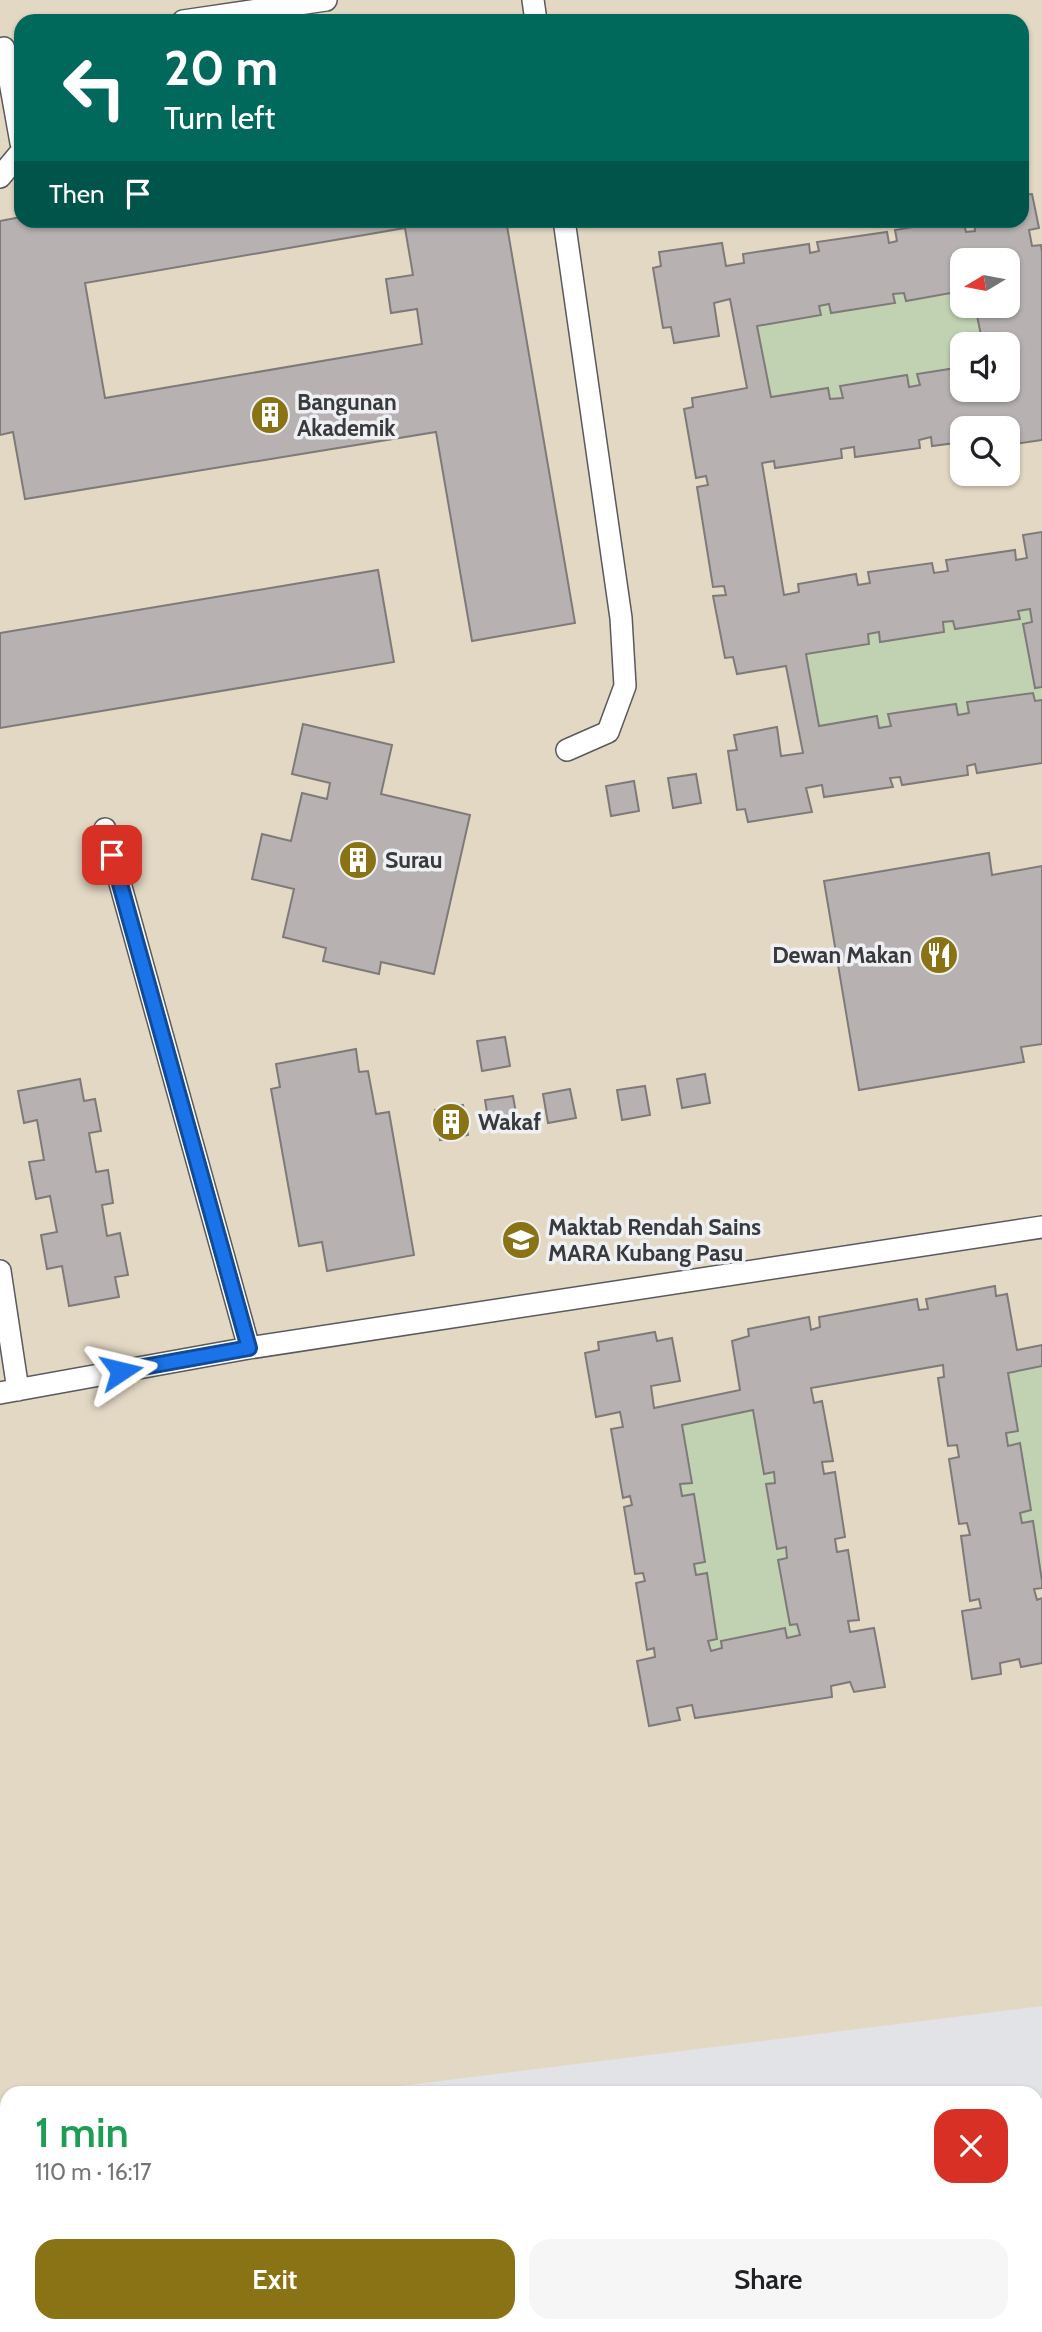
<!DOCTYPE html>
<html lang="en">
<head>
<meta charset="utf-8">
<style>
	:root { --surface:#fff; --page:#f6f6f6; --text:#202124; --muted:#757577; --accent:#897315 }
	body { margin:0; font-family:Cabin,sans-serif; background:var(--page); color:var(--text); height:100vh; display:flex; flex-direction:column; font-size:26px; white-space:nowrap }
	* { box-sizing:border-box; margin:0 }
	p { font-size:23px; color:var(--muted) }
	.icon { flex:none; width:38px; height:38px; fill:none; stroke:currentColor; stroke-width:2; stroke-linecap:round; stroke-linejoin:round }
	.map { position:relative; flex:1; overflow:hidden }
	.details { position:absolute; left:0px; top:2086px; width:1043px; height:247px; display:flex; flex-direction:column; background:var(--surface); border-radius:21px 21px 0 0; box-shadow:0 2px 5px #0004 }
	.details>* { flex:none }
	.guide { position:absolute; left:14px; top:14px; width:1015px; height:214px; border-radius:21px; box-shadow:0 2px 5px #0004; background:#00695c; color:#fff; overflow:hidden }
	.needle { width:46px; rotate:260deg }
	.controls { position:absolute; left:950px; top:248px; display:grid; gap:14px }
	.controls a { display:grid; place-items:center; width:70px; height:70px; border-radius:14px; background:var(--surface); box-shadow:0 2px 5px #0004; font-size:35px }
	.pin { position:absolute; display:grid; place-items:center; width:60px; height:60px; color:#fff; margin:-30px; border-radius:14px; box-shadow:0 4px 10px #0006 }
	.me { position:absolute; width:77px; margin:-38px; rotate:80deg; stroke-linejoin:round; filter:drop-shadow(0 0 5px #0008) }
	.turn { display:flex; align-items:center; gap:24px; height:147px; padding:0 35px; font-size:32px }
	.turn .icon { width:91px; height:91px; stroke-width:2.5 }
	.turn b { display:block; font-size:49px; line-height:60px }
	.then { display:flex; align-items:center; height:66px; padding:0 35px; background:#0003; gap:14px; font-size:26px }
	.round { display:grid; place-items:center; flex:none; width:74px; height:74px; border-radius:21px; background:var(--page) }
	.headline { display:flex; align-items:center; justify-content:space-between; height:119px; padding:0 35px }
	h1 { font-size:42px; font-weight:600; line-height:52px; color:#1e9e55 }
	.action { display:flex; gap:14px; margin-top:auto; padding:14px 35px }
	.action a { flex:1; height:80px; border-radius:21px; background:var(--accent); color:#fff; font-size:28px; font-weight:600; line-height:80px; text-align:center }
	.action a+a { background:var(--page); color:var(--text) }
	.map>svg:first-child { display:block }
</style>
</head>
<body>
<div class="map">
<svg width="1042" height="2332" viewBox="0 0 1042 2332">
	<rect width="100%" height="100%" fill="#e1e3e7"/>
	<!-- education -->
	<path fill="#e3d8c4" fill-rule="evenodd" d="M 0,0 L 1042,0 L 1042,2006 L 344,2093 L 7,2093 L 7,2135 L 0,2136 ZM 21,21 L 1022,21 L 1022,220 L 21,220 ZM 962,261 L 1008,261 L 1008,306 L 962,306 ZM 962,345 L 1008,345 L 1008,390 L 962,390 ZM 962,429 L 1008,429 L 1008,474 L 962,474 Z"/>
	<!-- green -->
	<path fill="#c1d2b2" d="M 962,291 L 962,306 L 975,306 L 983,345 L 962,345 L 962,367 L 918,374 L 920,385 L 909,387 L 907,375 L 840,386 L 843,398 L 830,399 L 828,388 L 771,397 L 757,326 L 820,315 L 819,306 L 829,304 L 832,313 L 895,304 L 893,294 L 904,293 L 906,301 Z
		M 1030,609 L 1032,622 L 1023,624 L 1035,688 L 1042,687 L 1042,700 L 1035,701 L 1032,693 L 967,702 L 969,713 L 958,715 L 956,704 L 879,728 L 877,716 L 819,726 L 806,654 L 869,644 L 868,634 L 879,632 L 880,642 L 944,632 L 943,622 L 953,621 L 956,629 L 1019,619 L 1018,611 Z
		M 1042,1366 L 1042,1580 L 1033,1522 L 1022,1523 L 1020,1513 L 1031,1510 L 1020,1443 L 1008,1446 L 1006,1433 L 1017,1431 L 1008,1373 Z
		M 753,1410 L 764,1474 L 774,1472 L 775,1483 L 766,1485 L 776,1549 L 786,1547 L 787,1558 L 779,1560 L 790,1625 L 797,1624 L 800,1635 L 787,1638 L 785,1628 L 721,1641 L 722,1648 L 711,1651 L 708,1641 L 717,1639 L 707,1573 L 696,1575 L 694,1564 L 705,1561 L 694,1494 L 682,1496 L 680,1484 L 692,1482 L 682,1425 Z"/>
	<!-- building -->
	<path fill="#b7b2b1" stroke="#7f7a7a" stroke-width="2" fill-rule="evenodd" d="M 1032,194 L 1039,228 L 1029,230 L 1032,246 L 1041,245 L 1042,252 L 1042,440 L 1008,445 L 1008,429 L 1004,427 L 962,429 L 962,442 L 932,446 L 931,437 L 919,440 L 920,448 L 855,457 L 854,447 L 841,449 L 842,458 L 775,468 L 774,461 L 762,463 L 784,595 L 799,592 L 798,584 L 856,574 L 858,585 L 870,583 L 868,572 L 932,563 L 934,573 L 948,571 L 946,560 L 1015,550 L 1016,560 L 1027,558 L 1023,535 L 1042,532 L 1042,687 L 1035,688 L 1023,624 L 1032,622 L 1030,609 L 1018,611 L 1020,619 L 955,629 L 953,621 L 943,622 L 944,632 L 880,642 L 879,632 L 868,634 L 869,644 L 806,654 L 819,726 L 877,716 L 879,728 L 891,726 L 888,714 L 956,704 L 958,715 L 969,713 L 967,702 L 1033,693 L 1035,701 L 1042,700 L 1042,763 L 977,773 L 975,764 L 967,766 L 968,775 L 902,785 L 900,777 L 890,778 L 893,787 L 824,797 L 822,785 L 806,788 L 812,812 L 748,822 L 745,809 L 737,810 L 728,751 L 737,750 L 734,735 L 777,727 L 781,756 L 803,753 L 786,666 L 737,674 L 733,657 L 725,658 L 713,596 L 726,595 L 724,586 L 713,587 L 697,487 L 708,485 L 706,476 L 696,478 L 684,409 L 693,407 L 692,398 L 747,388 L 730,299 L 714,303 L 719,336 L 674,343 L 671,327 L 663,328 L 653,268 L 661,266 L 659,252 L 722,243 L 726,266 L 744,263 L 743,254 L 809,244 L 810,253 L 819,251 L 817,242 L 887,232 L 889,243 L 897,241 L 895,230 L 954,220 L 963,220 L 966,232 L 975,231 L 974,220 L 1022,220 L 1022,195 ZM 962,261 L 1008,261 L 1008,306 L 975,306 L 983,345 L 1008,345 L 1008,390 L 962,390 L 962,367 L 917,374 L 920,385 L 909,387 L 907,375 L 840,386 L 843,398 L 830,399 L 828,388 L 771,397 L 757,326 L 821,315 L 819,306 L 829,304 L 831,313 L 895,303 L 893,294 L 904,293 L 906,301 L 962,291 Z
		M 21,217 L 21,220 L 506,220 L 575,623 L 472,641 L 436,432 L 25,499 L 13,432 L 0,435 L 0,221 ZM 405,228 L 413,275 L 386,279 L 391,313 L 417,309 L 422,344 L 105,398 L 85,283 Z
		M 378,570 L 394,662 L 0,728 L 0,633 Z
		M 303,724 L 392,745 L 381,794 L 470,815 L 434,974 L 381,962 L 379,974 L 323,961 L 326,948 L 283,937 L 294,889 L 252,879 L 262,834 L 291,841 L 302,793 L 327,799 L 330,783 L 292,774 Z
		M 696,774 L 701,803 L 673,808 L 668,778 Z
		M 634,781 L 639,811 L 611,816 L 606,786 Z
		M 989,853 L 992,875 L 1042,866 L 1042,1044 L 1021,1047 L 1024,1062 L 859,1090 L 824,881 Z
		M 505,1037 L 510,1066 L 482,1071 L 477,1041 Z
		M 356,1049 L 359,1072 L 368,1071 L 376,1114 L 389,1112 L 414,1255 L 327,1271 L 322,1242 L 299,1246 L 271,1089 L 280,1087 L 276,1064 Z
		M 705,1074 L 710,1103 L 682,1108 L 677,1079 Z
		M 80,1079 L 84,1101 L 95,1099 L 101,1131 L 89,1133 L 96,1172 L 108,1170 L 113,1203 L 102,1205 L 107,1236 L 120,1233 L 128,1275 L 115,1277 L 119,1297 L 69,1306 L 62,1266 L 47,1269 L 41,1235 L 57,1232 L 50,1196 L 36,1199 L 29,1162 L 44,1160 L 37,1120 L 24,1123 L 18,1091 Z
		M 645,1086 L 650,1115 L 622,1120 L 617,1090 Z
		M 570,1089 L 576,1118 L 548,1123 L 543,1094 Z
		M 513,1096 L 518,1125 L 490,1130 L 485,1100 Z
		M 463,1105 L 468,1135 L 440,1140 L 435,1110 Z
		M 995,1286 L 996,1296 L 1007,1294 L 1017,1350 L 1042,1345 L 1042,1366 L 1008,1373 L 1018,1431 L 1006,1433 L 1008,1446 L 1020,1443 L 1031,1510 L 1020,1513 L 1022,1523 L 1033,1521 L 1042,1581 L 1042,1588 L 1034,1589 L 1037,1600 L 1042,1598 L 1042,1663 L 1021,1667 L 1019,1659 L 1000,1663 L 1001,1674 L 972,1679 L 962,1611 L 981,1608 L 979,1599 L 970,1601 L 961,1536 L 970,1535 L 967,1523 L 959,1524 L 949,1459 L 959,1457 L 957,1445 L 948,1446 L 938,1378 L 944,1377 L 943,1365 L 811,1388 L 814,1403 L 822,1401 L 833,1461 L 822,1462 L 824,1474 L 835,1472 L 845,1537 L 835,1539 L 837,1552 L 848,1550 L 859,1620 L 848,1621 L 850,1632 L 874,1628 L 885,1687 L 854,1692 L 850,1682 L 831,1686 L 832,1697 L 695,1718 L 692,1705 L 677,1708 L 680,1720 L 649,1726 L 637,1661 L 655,1657 L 654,1648 L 647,1650 L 636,1583 L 645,1581 L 643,1573 L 635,1574 L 624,1507 L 632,1505 L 630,1496 L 623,1498 L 611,1429 L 623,1427 L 620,1412 L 596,1417 L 585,1353 L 599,1350 L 598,1342 L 655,1332 L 657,1341 L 672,1338 L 680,1381 L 651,1386 L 654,1408 L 740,1390 L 732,1341 L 749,1336 L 748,1329 L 809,1317 L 811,1330 L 820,1327 L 819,1317 L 917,1299 L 919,1310 L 928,1309 L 926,1299 ZM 753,1410 L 764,1474 L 774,1472 L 775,1483 L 766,1484 L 777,1549 L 786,1547 L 787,1558 L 778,1560 L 790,1625 L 797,1624 L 800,1635 L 787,1638 L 785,1628 L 721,1641 L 722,1648 L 711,1651 L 708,1641 L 717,1639 L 707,1573 L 696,1575 L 694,1564 L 705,1562 L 694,1494 L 682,1496 L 680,1484 L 692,1483 L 682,1425 Z"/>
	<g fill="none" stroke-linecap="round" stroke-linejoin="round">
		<defs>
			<path id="service" d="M 533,0 L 536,21
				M 183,21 L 326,0
				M 4,48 L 21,143
				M 0,177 L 21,152
				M 564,220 L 621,618 L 625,686 L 608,732 L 567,750
				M 105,829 L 249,1348
				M 0,1271 L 18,1390
				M 0,1393 L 249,1348 L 1042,1227"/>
		</defs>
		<!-- service casing -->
		<use href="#service" stroke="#595a5e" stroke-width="24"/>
		<!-- service -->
		<use href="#service" stroke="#fff" stroke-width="21"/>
	</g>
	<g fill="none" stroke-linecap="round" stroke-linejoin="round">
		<defs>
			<path id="route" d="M 112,855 L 249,1348 L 121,1371"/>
		</defs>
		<!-- route casing -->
		<use href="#route" stroke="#114b97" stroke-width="18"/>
		<!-- route -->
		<use href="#route" stroke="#1a73e8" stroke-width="12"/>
	</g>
	<!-- icons -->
	<defs>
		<symbol id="building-disc" viewBox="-11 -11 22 22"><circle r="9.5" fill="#897315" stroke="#eef0f4"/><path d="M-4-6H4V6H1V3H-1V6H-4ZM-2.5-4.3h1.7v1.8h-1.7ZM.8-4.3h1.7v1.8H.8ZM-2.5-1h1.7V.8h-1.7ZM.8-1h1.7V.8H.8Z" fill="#fff"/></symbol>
		<symbol id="restaurant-disc" viewBox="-11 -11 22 22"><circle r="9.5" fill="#897315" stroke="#eef0f4"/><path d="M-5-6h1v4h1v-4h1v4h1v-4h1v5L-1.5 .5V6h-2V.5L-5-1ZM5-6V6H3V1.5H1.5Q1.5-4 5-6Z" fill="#fff"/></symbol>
		<symbol id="school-disc" viewBox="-11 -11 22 22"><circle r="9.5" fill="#897315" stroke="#eef0f4"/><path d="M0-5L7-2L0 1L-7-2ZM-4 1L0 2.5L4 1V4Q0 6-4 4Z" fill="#fff"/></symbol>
	</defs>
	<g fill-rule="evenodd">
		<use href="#building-disc" x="248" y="393" width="44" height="44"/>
		<use href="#building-disc" x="336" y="838" width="44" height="44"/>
		<use href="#restaurant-disc" x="917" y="933" width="44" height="44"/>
		<use href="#building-disc" x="429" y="1100" width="44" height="44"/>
		<use href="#school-disc" x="499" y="1218" width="44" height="44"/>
	</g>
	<g text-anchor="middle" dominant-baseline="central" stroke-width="7" stroke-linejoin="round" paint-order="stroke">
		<!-- poi labels -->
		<g font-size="23" font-weight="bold" fill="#393a3c" stroke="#eef0f4" text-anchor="start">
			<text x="297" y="402">Bangunan<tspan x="297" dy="26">Akademik</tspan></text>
			<text x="385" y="860">Surau</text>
			<text x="912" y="955" text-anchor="end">Dewan Makan</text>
			<text x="478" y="1122">Wakaf</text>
			<text x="548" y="1227">Maktab Rendah Sains<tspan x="548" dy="26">MARA Kubang Pasu</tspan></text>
		</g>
	</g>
</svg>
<div class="controls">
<a><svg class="needle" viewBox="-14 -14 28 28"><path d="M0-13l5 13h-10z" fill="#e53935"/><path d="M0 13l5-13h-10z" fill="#757577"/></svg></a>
<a><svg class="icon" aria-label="sound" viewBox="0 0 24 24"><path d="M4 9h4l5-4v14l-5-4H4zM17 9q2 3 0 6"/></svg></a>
<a><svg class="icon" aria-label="search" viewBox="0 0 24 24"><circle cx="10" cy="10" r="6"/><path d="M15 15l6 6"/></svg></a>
</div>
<div class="pin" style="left:112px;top:855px;background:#d93025"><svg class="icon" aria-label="arrive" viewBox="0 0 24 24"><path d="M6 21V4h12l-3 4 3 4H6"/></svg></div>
<svg class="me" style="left:121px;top:1371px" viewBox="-20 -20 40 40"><path d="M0-17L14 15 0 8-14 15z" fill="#1a73e8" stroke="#fff" stroke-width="4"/></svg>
<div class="guide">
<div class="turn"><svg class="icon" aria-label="left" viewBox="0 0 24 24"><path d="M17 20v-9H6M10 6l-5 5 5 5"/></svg><div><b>20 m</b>Turn left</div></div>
<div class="then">Then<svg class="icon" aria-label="arrive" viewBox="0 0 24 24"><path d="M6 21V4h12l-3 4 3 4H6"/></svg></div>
</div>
<section class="details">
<div class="headline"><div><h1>1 min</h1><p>110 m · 16:17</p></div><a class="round" style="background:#d93025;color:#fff"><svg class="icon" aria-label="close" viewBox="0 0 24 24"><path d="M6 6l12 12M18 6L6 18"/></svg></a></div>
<div class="action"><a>Exit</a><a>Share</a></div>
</section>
</div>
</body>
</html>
